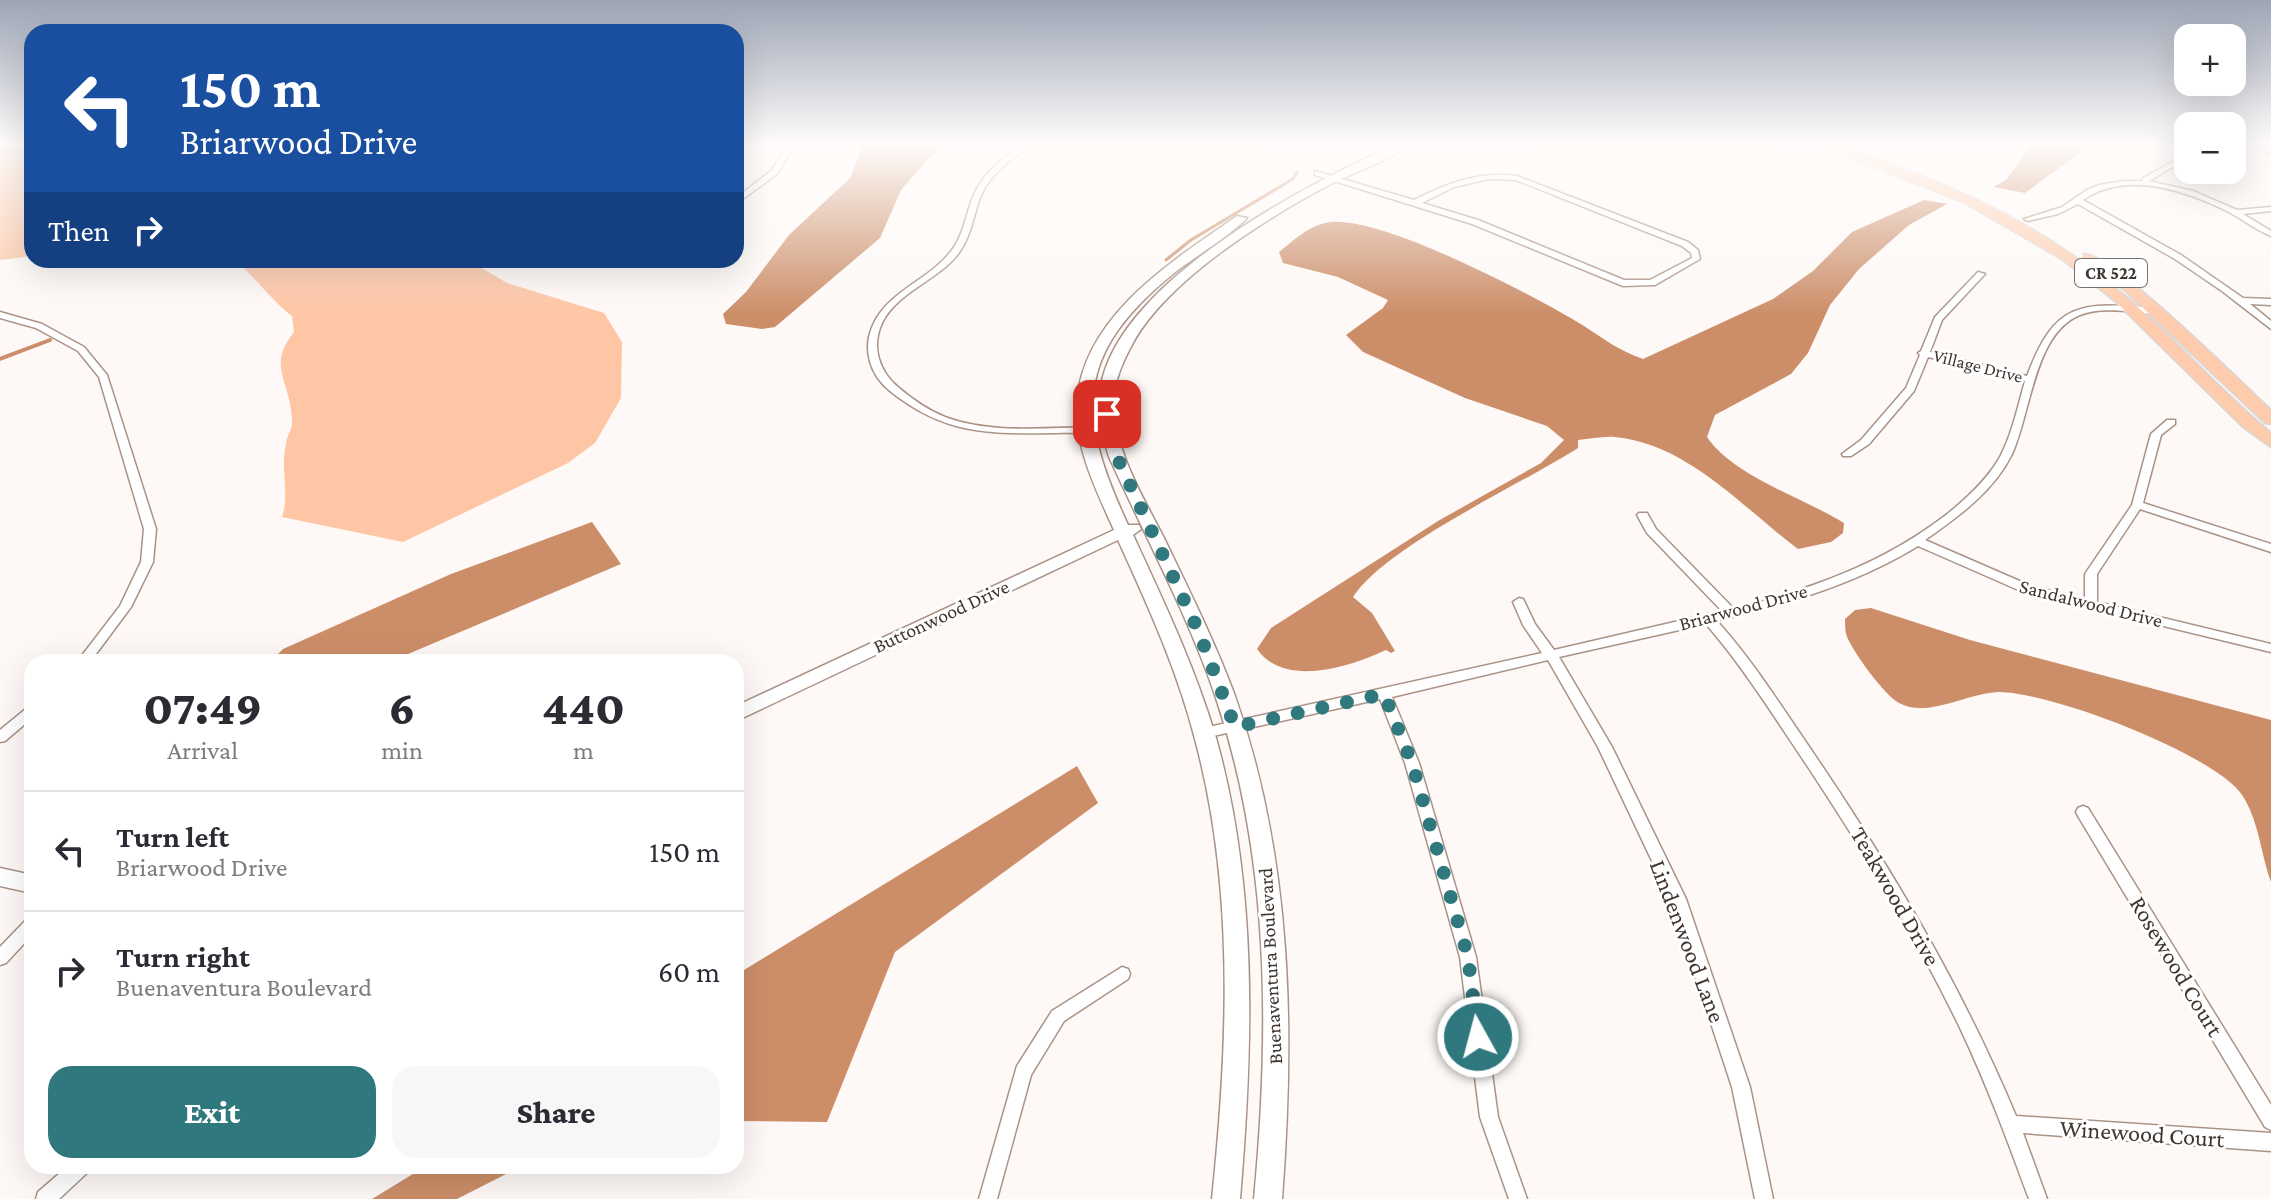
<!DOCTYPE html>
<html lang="en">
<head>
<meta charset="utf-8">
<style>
	:root { --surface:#fff; --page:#f7f7f7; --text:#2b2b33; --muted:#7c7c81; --line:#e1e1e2; --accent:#2f787d }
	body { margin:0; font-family:"Crimson Pro",serif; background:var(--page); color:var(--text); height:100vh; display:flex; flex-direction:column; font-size:30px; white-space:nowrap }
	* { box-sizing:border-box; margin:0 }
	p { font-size:26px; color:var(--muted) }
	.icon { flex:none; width:44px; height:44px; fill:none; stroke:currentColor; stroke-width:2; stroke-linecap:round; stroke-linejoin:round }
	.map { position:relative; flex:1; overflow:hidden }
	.side { position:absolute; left:24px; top:654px; width:720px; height:520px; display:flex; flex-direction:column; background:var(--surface); border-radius:24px; box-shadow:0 8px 32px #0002 }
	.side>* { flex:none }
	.guide { position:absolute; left:24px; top:24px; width:720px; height:244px; border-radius:24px; box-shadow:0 8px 32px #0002; background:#1a4fa0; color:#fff; overflow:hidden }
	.buttons { position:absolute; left:2174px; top:24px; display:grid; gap:16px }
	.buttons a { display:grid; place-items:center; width:72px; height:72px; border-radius:16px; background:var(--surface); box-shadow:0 8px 32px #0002; font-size:40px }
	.pin { position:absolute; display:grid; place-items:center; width:68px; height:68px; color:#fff; margin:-34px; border-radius:16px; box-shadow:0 4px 12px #0006 }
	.me { position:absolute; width:88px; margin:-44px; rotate:353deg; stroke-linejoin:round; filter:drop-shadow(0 0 6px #0008) }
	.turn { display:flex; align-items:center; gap:28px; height:168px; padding:0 24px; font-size:36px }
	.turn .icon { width:104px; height:104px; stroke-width:2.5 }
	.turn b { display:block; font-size:56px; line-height:68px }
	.then { display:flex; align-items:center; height:76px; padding:0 24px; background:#0003; gap:16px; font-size:30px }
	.eta { display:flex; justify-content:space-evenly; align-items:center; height:136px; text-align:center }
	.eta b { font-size:48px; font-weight:800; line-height:56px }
	.cta { display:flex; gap:16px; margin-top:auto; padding:16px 24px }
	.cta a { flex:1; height:92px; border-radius:24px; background:var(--accent); color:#fff; font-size:32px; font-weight:800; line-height:92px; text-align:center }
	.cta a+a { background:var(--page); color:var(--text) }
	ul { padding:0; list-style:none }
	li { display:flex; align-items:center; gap:24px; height:120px; padding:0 24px; border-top:2px solid var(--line) }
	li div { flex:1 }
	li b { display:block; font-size:30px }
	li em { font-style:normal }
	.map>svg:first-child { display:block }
</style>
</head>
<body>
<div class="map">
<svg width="2271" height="1199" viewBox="0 0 2271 1199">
	<rect width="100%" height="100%" fill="#fef9f6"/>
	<!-- green -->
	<path fill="#fec6a5" d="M 0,146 L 32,146 L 32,256 L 0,260 Z
		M 235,260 L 468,260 L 507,283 L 604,313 L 622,342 L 621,398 L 595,443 L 568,463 L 403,542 L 282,517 C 290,494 280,469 286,444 C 287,435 293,428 292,420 C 291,381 266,367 294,332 L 292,316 C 270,299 256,278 235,260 Z"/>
	<!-- water -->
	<path fill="#cc8e69" d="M 863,146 L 947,146 L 929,158 L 901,190 L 880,238 L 775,327 L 762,329 L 726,324 L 723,314 L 746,292 L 789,235 L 850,178 Z
		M 2031,146 L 2089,146 L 2025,193 L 1993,187 L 2006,180 Z
		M 1924,200 L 1947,204 L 1909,225 L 1859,269 L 1830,305 L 1808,353 L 1791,374 L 1715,415 L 1707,437 C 1733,476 1804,498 1844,523 L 1843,533 L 1831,542 L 1798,549 C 1743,508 1688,444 1615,437 C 1604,436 1590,439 1578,440 L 1578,448 C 1522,484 1386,546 1353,597 L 1372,613 L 1395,651 L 1391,653 L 1386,650 C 1350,667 1284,688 1257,649 L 1271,628 L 1438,521 L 1541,463 L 1564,440 L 1547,426 L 1465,398 L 1363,352 L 1346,335 L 1383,308 L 1388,300 L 1338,277 L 1283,263 L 1279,252 C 1293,241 1307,227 1325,223 C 1373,211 1528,293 1574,320 C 1598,334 1616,350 1643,359 L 1773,299 L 1813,271 L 1852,232 Z
		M 592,522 L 621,564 L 389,662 L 270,662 L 283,649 L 451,574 Z
		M 1871,608 L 1970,640 L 2271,720 L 2271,882 C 2261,855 2258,814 2239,791 C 2205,751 2052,693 2000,692 C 1969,692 1928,719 1899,703 C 1884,695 1854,653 1847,637 C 1845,632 1845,625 1845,619 L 1855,610 Z
		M 1077,766 L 1098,803 L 895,952 L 827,1122 L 736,1121 L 736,975 Z
		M 426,1166 L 522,1166 L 457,1199 L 372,1199 Z"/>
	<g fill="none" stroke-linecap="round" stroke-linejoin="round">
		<!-- stream-far1 -->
		<path stroke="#cc8e69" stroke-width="3" d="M 1166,260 L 1191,240 L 1293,179 L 1297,172"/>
		<!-- stream -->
		<path stroke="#cc8e69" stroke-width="4" d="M 0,359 L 50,340"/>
		<defs>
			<path id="street" d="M 787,146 L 794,146 L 777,174 L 736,204 L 736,198 L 771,171 Z
				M 1021,146 L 1029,146 C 1010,161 989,174 980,198 C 973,217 971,237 958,254 C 937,281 897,292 882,323 C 871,347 879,372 899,388 C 913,400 928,410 945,417 C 996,436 1055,426 1108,427 L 1112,428 L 1112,432 C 1094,435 1075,432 1057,433 C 989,434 945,435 890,391 C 870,375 862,349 873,325 C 889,290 930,280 952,250 C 962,237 965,220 970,205 C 978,179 998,160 1021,146 Z
				M 1844,146 L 1855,147 L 1835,152 L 1831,150 Z
				M 2252,146 L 2262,146 L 2271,150 L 2271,154 Z
				M 2188,153 L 2188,158 L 2149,181 L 2193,191 L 2237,210 L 2271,207 L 2271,211 L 2243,214 L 2271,231 L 2271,236 C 2256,230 2242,219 2227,211 C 2184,190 2126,170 2083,200 L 2181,255 L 2243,298 L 2271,299 L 2271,305 L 2250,304 L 2271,321 L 2271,329 L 2222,291 L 2175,259 L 2078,204 L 2058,214 L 2028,221 L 2024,219 L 2062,207 L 2087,190 L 2099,185 L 2124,181 L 2143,181 L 2143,178 Z
				M 1315,171 L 1414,200 C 1448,183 1479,171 1517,176 L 1688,242 L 1698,250 L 1700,259 L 1655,285 L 1623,286 L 1472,224 L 1315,175 ZM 1489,179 L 1516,180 L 1682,246 L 1691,253 L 1692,258 L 1650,280 L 1624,280 L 1478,220 L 1422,203 L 1454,187 Z
				M 1978,272 L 1985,274 L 1942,320 L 1930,352 L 2027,376 C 2055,301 2080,302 2154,308 L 2158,311 L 2154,314 C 2131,312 2102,306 2080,315 C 2034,333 2031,413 2012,454 C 1994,491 1958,517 1925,540 L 2031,586 L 2085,599 L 2085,574 L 2132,505 L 2151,434 L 2167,420 L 2175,420 L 2175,424 L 2161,435 L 2143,503 L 2271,544 L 2271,552 L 2140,509 L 2097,574 L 2097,602 L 2271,644 L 2271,652 L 2023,592 L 1918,546 C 1856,584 1787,604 1717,621 C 1754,662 1783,709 1814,754 C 1892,869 1962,987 2016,1116 L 2271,1133 L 2271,1151 L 2023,1133 L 2047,1199 L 2029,1199 C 2008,1142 1987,1085 1961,1030 C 1917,938 1864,852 1808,767 C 1775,718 1744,668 1706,624 L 1559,657 L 1612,747 L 1686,899 L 1750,1087 L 1773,1199 L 1755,1199 L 1732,1087 L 1670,899 L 1598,747 L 1548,660 L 1392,697 L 1419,763 L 1476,957 L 1498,1117 L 1527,1199 L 1509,1199 L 1480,1117 L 1460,957 L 1405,763 L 1380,699 L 1204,738 L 1199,737 L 1197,733 L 1199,729 L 1204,728 L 1542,653 L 1523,625 L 1513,602 L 1519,598 L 1523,599 L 1535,624 L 1554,650 L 1722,611 L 1647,533 L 1637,515 L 1639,513 L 1647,513 L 1656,529 L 1734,609 C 1812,588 1881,565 1946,515 C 1966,499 1987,480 2000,457 C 2012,434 2018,406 2025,381 L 1928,357 L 1914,391 L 1869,444 L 1851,456 L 1843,456 L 1842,454 L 1861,440 L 1906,388 L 1920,355 L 1918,353 L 1921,351 L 1935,317 Z
				M 0,312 L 42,324 L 84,347 L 107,375 L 156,529 L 153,562 L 131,607 L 90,662 L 77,662 L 120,606 L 141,562 L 144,529 L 99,377 L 78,351 L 36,328 L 0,318 Z
				M 32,706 L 32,718 L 5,741 L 0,742 L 0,730 L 27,708 Z
				M 2083,806 L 2088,808 L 2271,1105 L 2271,1130 L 2265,1127 L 2078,816 L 2076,812 L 2078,808 Z
				M 32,918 L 32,935 L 6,963 L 0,965 L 0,947 L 26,920 Z
				M 1122,967 L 1128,969 L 1130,974 L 1128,979 L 1064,1021 L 1031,1075 L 997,1199 L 979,1199 L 1017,1066 L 1052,1011 Z
				M 68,1166 L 91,1166 L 88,1172 L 59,1199 L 36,1199 L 38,1192 Z"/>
			<path id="secondary" d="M 1394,146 L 1409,146 C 1387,162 1356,171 1331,184 C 1268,217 1170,278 1134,341 C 1123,361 1113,382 1114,405 C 1115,452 1143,497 1164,538 C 1189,590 1215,642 1235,696 C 1292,858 1295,1030 1282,1199 L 1254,1199 C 1270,1030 1270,857 1215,695 C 1187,613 1145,536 1109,457 C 1102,434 1096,410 1101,385 C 1121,281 1305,184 1394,146 Z
				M 1237,216 L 1247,218 C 1226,239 1197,255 1174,273 C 1073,355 1077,415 1128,525 L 1139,525 L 1141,529 L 1133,535 C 1164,602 1195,667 1216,738 C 1258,887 1253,1046 1240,1199 L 1212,1199 C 1228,1047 1235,888 1195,739 C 1177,669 1148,606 1118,540 L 736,721 L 736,706 L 1114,530 C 1097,492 1073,444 1077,401 C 1084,315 1174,260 1237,216 Z
				M 0,868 L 32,875 L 32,893 L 0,886 Z"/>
			<path id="primary" d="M 1819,146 C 1853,146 1887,163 1919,175 C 1993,204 2063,242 2124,295 C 2175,339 2219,390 2271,433 L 2271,447 L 2242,426 L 2115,301 L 2062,259 L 1963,202 Z
				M 2084,254 C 2108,250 2245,386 2271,410 L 2271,424 L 2265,423 L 2122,288 L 2084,260 Z"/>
		</defs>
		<!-- street casing -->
		<use href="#street" stroke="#aa9386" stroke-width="3"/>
		<!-- secondary casing -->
		<use href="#secondary" stroke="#aa9386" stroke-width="3"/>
		<!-- primary casing -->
		<use href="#primary" stroke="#d9d7d6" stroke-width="3"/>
		<!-- street -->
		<use href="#street" fill="#fff" fill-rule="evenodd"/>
		<!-- secondary -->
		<use href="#secondary" fill="#fff" fill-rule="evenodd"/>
		<!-- primary -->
		<use href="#primary" fill="#feccad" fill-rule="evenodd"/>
	</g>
	<!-- sky -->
	<linearGradient id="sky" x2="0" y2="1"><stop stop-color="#9da5b5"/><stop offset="0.46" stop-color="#fffcfb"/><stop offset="1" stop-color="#fffcfb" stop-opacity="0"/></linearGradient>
	<rect width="2271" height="314" fill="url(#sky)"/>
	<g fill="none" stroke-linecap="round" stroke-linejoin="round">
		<!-- route -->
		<path stroke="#2f787d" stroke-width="14" stroke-dasharray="0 25.2" d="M 1107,414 L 1117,457 L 1198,630 L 1235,727 L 1384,694 L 1412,763 L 1468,957 L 1478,1037"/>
	</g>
	<g text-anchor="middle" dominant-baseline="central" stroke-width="6" stroke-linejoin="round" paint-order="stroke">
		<!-- shield labels -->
		<rect fill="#fff" stroke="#79726e" stroke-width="2" x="2075" y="259" width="72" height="28" rx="6"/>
		<g font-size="18" font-weight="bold" fill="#3f3630">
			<text x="2111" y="273">CR 522</text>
		</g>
		<!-- far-street labels -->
		<g font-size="18" fill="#3f3630" stroke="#fff">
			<text transform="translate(1978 366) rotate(14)">Village Drive</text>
		</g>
		<!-- street labels -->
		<g font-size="20" fill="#3f3630" stroke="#fff">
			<text transform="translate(2091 603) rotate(14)">Sandalwood Drive</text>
			<text transform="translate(1743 607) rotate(-15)">Briarwood Drive</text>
			<text transform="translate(941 616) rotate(-25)">Buttonwood Drive</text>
			<text transform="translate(1270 966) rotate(-93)">Buenaventura Boulevard</text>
		</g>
		<!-- near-street labels -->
		<g font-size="24" fill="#3f3630" stroke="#fff">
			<text transform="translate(1896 896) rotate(60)">Teakwood Drive</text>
			<text transform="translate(1688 941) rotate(69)">Lindenwood Lane</text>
			<text transform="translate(2177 966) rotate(59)">Rosewood Court</text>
			<text transform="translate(2142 1133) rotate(4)">Winewood Court</text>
		</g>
	</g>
</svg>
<div class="buttons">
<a>+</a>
<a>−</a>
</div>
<div class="pin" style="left:1107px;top:414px;background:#d93025"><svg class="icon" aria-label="arrive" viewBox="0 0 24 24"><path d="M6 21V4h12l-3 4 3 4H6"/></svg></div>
<svg class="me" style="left:1478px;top:1037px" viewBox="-20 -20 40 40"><circle r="17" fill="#2f787d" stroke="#fff" stroke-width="3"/><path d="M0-11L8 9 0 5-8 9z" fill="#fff"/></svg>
<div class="guide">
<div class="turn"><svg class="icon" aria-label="left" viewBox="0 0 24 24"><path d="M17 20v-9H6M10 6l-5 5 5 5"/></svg><div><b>150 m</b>Briarwood Drive</div></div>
<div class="then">Then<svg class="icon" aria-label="right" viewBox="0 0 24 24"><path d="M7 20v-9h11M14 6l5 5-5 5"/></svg></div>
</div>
<section class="side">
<div class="eta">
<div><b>07:49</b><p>Arrival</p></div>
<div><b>6</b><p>min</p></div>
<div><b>440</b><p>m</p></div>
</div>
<ul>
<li><svg class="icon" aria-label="left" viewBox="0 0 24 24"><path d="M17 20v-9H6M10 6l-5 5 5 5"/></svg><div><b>Turn left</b><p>Briarwood Drive</p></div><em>150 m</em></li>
<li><svg class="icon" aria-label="right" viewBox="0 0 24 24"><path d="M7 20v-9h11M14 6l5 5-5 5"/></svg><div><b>Turn right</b><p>Buenaventura Boulevard</p></div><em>60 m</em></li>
</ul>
<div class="cta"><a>Exit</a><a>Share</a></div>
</section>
</div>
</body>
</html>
